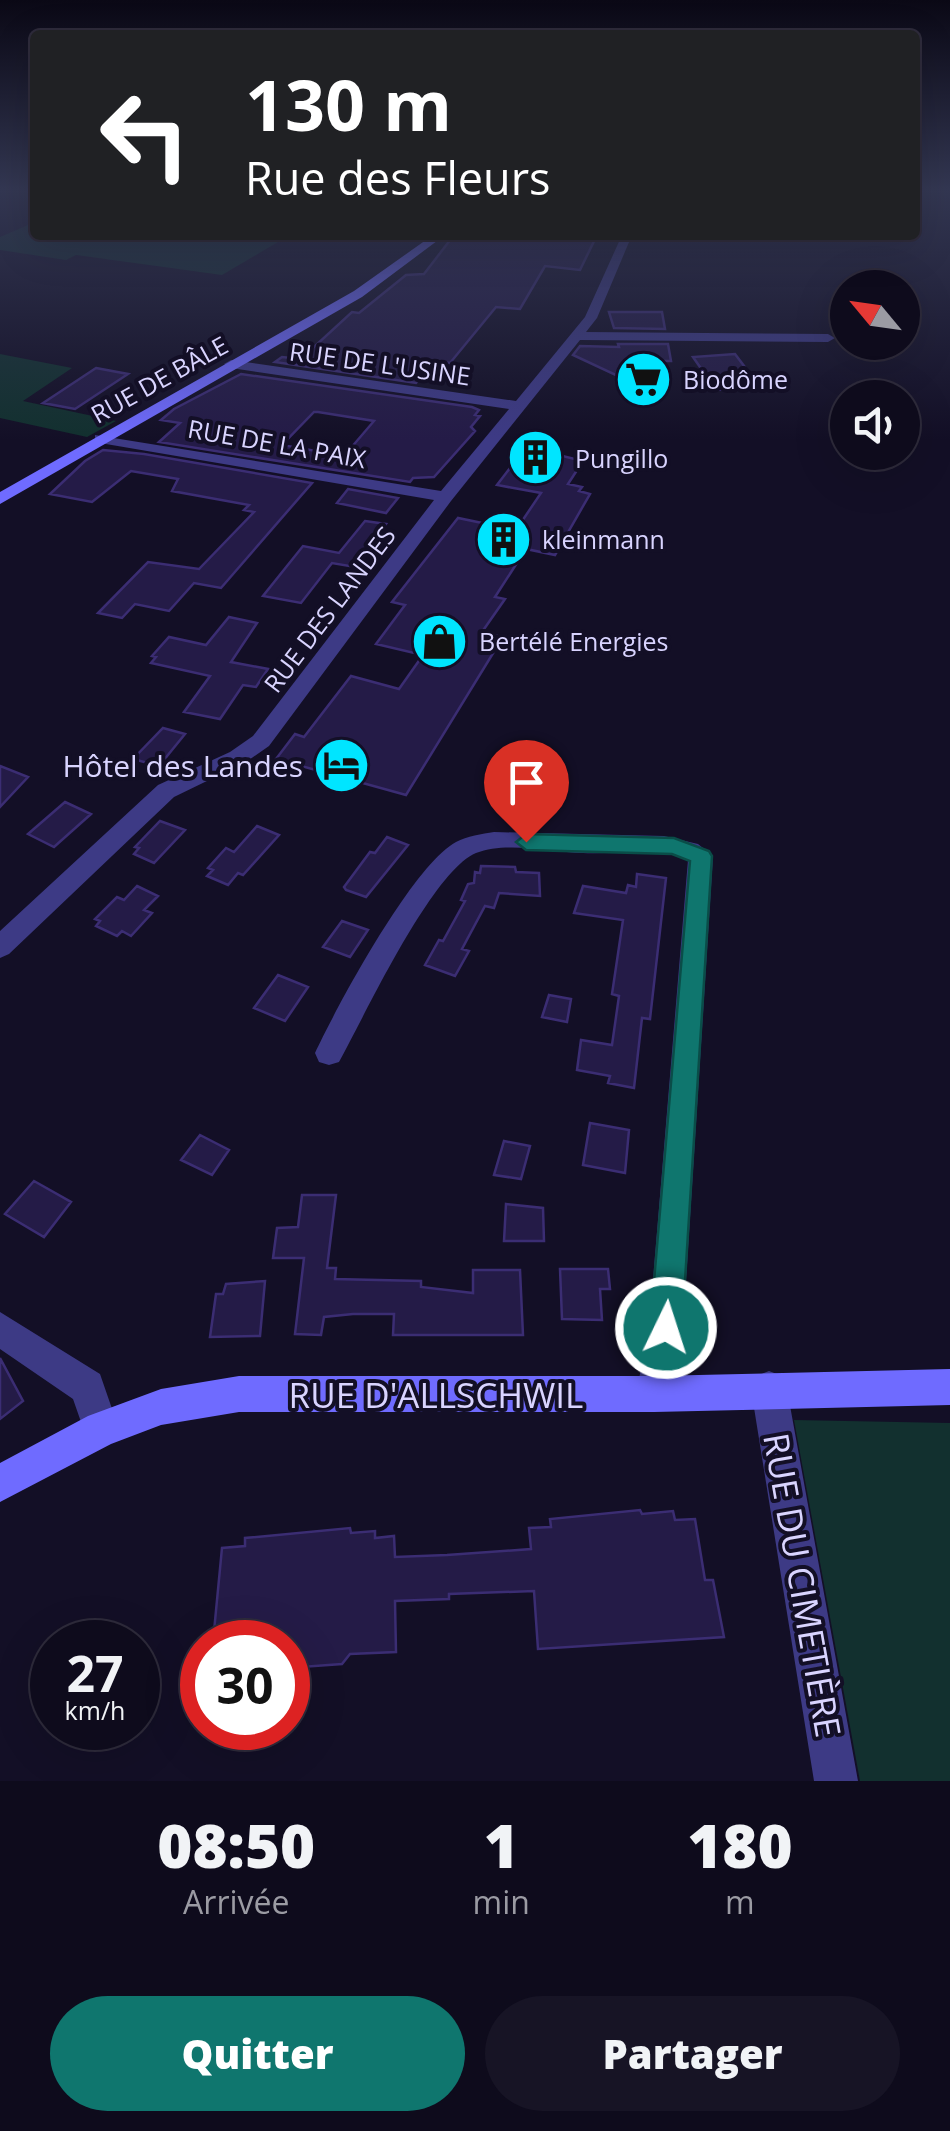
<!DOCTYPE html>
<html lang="fr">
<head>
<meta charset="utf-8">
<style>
	:root { --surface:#0e0b1c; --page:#171425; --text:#f1f3f6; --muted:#9b9ba3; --line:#2e2b3b; --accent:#0f766e }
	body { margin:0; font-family:"Open Sans",sans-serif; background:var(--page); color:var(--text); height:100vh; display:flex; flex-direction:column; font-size:38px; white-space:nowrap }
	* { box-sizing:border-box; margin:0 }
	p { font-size:32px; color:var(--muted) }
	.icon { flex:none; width:55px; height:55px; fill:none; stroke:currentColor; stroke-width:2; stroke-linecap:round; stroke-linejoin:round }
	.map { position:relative; height:1781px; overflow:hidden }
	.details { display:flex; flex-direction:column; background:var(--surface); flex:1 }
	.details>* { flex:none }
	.hud { position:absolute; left:30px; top:30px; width:890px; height:210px; border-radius:10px; box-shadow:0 10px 40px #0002,0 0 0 2px var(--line); background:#202124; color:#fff; overflow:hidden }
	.needle { width:65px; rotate:299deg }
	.tools { position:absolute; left:830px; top:270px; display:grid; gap:20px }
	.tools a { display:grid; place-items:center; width:90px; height:90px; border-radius:50%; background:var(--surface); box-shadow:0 10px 40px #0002,0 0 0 2px var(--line); font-size:50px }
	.speed { position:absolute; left:30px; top:1620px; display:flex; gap:20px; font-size:50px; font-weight:700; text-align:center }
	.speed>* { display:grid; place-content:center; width:130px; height:130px; border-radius:50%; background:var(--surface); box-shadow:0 10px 40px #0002,0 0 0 2px var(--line); line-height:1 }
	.speed small { font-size:25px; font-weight:400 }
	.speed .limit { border:15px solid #d22; background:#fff; color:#111 }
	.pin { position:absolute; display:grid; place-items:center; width:85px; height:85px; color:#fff; margin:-102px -42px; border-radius:50% 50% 50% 0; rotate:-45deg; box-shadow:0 0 10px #0007 }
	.pin .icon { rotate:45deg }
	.me { position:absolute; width:110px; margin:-55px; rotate:4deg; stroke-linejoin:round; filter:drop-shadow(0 0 8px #0008) }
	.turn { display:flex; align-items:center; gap:35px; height:210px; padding:0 50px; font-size:45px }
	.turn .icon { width:130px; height:130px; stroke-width:2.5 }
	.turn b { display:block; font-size:70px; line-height:85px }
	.eta { display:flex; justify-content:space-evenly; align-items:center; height:170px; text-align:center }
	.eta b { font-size:60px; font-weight:800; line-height:70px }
	.action { display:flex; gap:20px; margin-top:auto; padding:20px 50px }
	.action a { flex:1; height:115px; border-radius:60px; background:var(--accent); color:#fff; font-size:40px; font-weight:800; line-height:115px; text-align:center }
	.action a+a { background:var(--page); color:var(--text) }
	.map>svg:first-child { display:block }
</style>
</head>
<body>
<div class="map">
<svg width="950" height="1781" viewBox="0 0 950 1781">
	<rect width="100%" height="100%" fill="#130f26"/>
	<!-- green -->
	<path fill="#12302f" d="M 35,222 L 35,235 L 290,235 L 222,275 L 76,255 L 66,260 L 0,250 L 0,237 Z
		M 0,354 L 72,368 L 23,401 L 116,421 L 87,437 L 0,418 Z
		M 794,1420 L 950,1423 L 950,1781 L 860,1781 Z"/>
	<!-- building -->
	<path fill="#241b47" stroke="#3b2d73" stroke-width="2.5" fill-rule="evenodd" d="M 454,235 L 597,235 L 580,270 L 545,266 L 520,309 L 496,307 L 450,363 L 435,361 L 416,383 L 275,362 L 282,357 L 301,359 L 352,312 L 359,313 L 406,275 L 424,274 Z
		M 609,312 L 662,312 L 665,329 L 614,328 Z
		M 618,344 L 668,344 L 671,361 L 664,361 L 668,384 L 648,390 L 630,388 L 616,375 L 573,355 L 580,346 L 619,347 Z
		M 735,354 L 760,387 L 716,390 L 693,357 Z
		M 96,368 L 128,374 L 75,409 L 43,403 Z
		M 241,374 L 472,407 L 479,410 L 475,415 L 480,416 L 471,427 L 475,431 L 434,477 L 413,478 L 410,482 L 159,442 L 180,423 L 161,420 L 174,409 ZM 314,412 L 318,412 L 374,421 L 344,456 L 282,445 Z
		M 526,447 L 583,461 L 568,484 L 582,487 L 579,491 L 590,494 L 555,555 L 526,549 L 495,597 L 505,599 L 482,632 L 503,637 L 406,795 L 276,759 L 295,734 L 304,737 L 351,676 L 399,689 L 423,655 L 376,644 L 405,605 L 392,602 L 458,518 L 516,530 L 541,493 L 497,485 Z
		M 103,450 L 144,454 L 312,483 L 221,588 L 194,583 L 169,611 L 135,604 L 122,618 L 98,613 L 148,562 L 199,569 L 254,512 L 244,510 L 249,505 L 172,491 L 178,479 L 131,471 L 92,502 L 50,494 L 85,461 Z
		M 348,489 L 398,498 L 386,513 L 337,503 Z
		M 365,521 L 386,524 L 355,567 L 332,563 L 301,603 L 263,596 L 303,546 L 339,553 Z
		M 229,617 L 257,623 L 231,662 L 268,669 L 256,687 L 243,685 L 220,719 L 184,712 L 210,676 L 151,663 L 156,657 L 152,656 L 169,637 L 206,645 Z
		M 163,728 L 185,734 L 159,766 L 133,759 Z
		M 0,766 L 28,777 L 0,807 Z
		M 65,802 L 91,814 L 54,847 L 28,834 Z
		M 160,821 L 185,830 L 154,863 L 134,854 L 139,848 L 135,847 Z
		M 257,826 L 279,835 L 243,875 L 238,873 L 228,885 L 207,876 L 213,870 L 208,868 L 226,848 L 234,852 Z
		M 387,837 L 408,845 L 366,897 L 346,890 L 344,887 L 370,852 L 375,853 Z
		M 481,866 L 515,867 L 516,872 L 539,873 L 540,896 L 499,893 L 494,908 L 485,906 L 462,949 L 469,951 L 455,976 L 425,965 L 439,940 L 443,941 L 465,901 L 461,900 L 468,884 L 474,883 L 475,872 L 480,873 Z
		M 637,874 L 666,878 L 650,1019 L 642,1018 L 634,1088 L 608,1083 L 610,1076 L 577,1070 L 581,1040 L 612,1045 L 619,996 L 612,994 L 623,920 L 574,913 L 583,886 L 626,893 L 628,885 L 636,887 Z
		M 137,886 L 158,896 L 144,910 L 152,913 L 131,936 L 122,931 L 117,936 L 96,926 L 100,921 L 95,919 L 117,897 L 124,900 Z
		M 342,921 L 368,930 L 350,957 L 323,947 Z
		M 278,975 L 308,987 L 285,1021 L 254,1008 Z
		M 549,995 L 571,999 L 567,1022 L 542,1017 Z
		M 590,1123 L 629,1130 L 625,1173 L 583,1165 Z
		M 200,1135 L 229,1150 L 212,1175 L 181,1160 Z
		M 504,1141 L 530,1146 L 521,1179 L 494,1175 Z
		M 34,1181 L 71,1202 L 44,1237 L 5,1214 Z
		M 302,1195 L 336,1195 L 327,1268 L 336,1268 L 335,1279 L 421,1281 L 421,1287 L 473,1293 L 473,1270 L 520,1270 L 523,1335 L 393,1335 L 394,1314 L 353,1314 L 324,1317 L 321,1335 L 295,1334 L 304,1258 L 273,1258 L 277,1228 L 298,1227 Z
		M 506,1204 L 543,1208 L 544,1241 L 504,1241 Z
		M 560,1269 L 608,1269 L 610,1289 L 600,1289 L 602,1320 L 562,1319 Z
		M 265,1281 L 260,1336 L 210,1337 L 216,1294 L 223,1294 L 226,1284 Z
		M 0,1358 L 23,1401 L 0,1419 Z
		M 640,1510 L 642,1514 L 673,1511 L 675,1520 L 695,1519 L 705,1580 L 713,1580 L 724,1637 L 538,1649 L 534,1591 L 449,1594 L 449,1599 L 395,1601 L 396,1652 L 350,1654 L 342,1664 L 288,1668 L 288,1642 L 213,1642 L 222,1548 L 245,1546 L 245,1538 L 350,1528 L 351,1533 L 375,1531 L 375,1538 L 394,1536 L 395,1557 L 447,1555 L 531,1549 L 529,1528 L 551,1527 L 550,1519 Z"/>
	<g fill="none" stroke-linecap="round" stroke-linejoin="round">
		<!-- street -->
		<path fill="#3d3a85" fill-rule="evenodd" d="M 622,235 L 632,235 L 597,318 L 586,332 L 828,334 L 835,338 L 828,342 L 580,340 L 451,501 L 269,746 L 246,762 L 174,797 L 9,954 L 0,958 L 0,931 L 158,785 L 230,752 L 253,736 L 434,500 L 100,443 L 95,441 L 95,435 L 441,491 L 509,409 L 231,368 L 224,364 L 231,360 L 516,401 L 585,317 Z
			M 494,832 L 664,836 L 698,844 L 713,856 L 683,1328 L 667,1407 L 654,1412 L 641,1407 L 636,1394 L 649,1328 L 688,860 C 658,845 616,855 583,853 C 551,852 507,841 476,853 C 432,871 364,1017 339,1062 L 329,1065 L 319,1062 L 315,1053 C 337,1006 413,865 456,842 C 467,836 482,834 494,832 Z
			M 0,1312 L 100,1374 L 119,1429 L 114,1442 L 101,1447 L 88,1442 L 73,1399 L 0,1349 Z
			M 769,1371 L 782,1376 L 787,1389 L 858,1781 L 814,1781 L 751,1389 L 756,1376 Z"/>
		<!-- secondary -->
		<path fill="#6f6bff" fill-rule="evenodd" d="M 433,235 L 445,235 L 362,297 L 0,504 L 0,492 L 354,291 Z
			M 950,1369 L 950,1405 L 654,1412 L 239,1412 L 161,1425 L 111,1444 L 0,1502 L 0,1463 L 88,1416 L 161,1389 L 239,1376 L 654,1376 Z"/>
	</g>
	<!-- sky -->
	<linearGradient id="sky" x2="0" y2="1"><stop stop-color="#0a0815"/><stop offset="0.43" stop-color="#333752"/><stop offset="1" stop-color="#333752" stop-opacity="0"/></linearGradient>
	<rect width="950" height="440" fill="url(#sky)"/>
	<!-- route -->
	<path fill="#0f766e" stroke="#0a4d48" stroke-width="2.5" d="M 526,834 L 674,838 L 709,851 L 712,856 L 682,1328 L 677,1339 L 666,1344 L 655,1339 L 650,1328 L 690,861 L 672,854 L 526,850 L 516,842 Z"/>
	<!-- icons -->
	<defs>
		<symbol id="supermarket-disc" viewBox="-11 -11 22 22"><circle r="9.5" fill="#00e5ff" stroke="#130f26"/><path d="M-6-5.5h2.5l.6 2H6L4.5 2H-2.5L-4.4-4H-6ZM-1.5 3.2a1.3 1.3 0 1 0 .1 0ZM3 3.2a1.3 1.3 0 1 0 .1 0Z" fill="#111"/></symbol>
		<symbol id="building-disc" viewBox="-11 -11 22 22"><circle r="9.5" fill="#00e5ff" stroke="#130f26"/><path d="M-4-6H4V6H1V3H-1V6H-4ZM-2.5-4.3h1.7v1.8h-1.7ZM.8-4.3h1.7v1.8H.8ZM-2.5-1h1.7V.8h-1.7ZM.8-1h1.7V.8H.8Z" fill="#111"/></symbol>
		<symbol id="shop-disc" viewBox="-11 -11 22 22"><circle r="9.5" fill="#00e5ff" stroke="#130f26"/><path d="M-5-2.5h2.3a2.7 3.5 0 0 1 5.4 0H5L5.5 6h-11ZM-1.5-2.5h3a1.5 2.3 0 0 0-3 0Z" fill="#111"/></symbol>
		<symbol id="hotel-disc" viewBox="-11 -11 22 22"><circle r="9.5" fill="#00e5ff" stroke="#130f26"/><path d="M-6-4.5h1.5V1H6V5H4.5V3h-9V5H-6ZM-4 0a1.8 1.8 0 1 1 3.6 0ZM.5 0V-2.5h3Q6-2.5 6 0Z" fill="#111"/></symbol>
	</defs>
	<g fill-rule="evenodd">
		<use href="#supermarket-disc" x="612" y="348" width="63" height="63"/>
		<use href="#building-disc" x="504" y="426" width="63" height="63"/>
		<use href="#building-disc" x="472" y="508" width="63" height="63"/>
		<use href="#shop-disc" x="408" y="610" width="63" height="63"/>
		<use href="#hotel-disc" x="310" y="734" width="63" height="63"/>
	</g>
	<g text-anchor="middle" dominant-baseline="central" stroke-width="8" stroke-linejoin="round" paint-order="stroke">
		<!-- far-street labels -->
		<g font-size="25" fill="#d9d4ff" stroke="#130f26">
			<text transform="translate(380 363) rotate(8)">RUE DE L'USINE</text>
			<text transform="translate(159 379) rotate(-29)">RUE DE BÂLE</text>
			<text transform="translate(277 443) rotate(10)">RUE DE LA PAIX</text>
			<text transform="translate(329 609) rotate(-53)">RUE DES LANDES</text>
		</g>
		<!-- far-poi labels -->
		<g font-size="25" fill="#d9d4ff" stroke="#130f26" text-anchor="start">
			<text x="683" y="379">Biodôme</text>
			<text x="575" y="458">Pungillo</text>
			<text x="542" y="539">kleinmann</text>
			<text x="479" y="641">Bertélé Energies</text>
		</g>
		<!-- poi labels -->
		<g font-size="30" fill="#d9d4ff" stroke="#130f26" text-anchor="end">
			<text x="303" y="765">Hôtel des Landes</text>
		</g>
		<!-- near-street labels -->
		<g font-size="35" fill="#d9d4ff" stroke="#130f26">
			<text x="436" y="1394">RUE D'ALLSCHWIL</text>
			<text transform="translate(803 1585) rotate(80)">RUE DU CIMETIÈRE</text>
		</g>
	</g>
</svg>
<div class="tools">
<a><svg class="needle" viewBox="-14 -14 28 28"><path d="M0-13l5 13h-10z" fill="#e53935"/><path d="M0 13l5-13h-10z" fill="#9b9ba3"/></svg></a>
<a><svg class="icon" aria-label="sound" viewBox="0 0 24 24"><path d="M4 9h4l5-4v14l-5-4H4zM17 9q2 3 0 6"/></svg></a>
</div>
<div class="speed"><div>27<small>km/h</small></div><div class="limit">30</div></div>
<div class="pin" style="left:526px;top:842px;background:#d93025"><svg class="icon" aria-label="arrive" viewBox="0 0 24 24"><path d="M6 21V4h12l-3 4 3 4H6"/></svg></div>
<svg class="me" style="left:666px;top:1328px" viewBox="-20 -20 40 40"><circle r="17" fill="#0f766e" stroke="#fff" stroke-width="3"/><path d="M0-11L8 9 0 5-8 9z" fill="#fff"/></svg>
<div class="hud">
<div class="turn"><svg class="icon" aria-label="left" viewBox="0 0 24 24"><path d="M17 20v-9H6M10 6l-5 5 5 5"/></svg><div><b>130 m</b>Rue des Fleurs</div></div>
</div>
</div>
<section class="details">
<div class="eta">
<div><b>08:50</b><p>Arrivée</p></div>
<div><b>1</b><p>min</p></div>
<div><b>180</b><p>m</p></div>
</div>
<div class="action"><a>Quitter</a><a>Partager</a></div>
</section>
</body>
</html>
